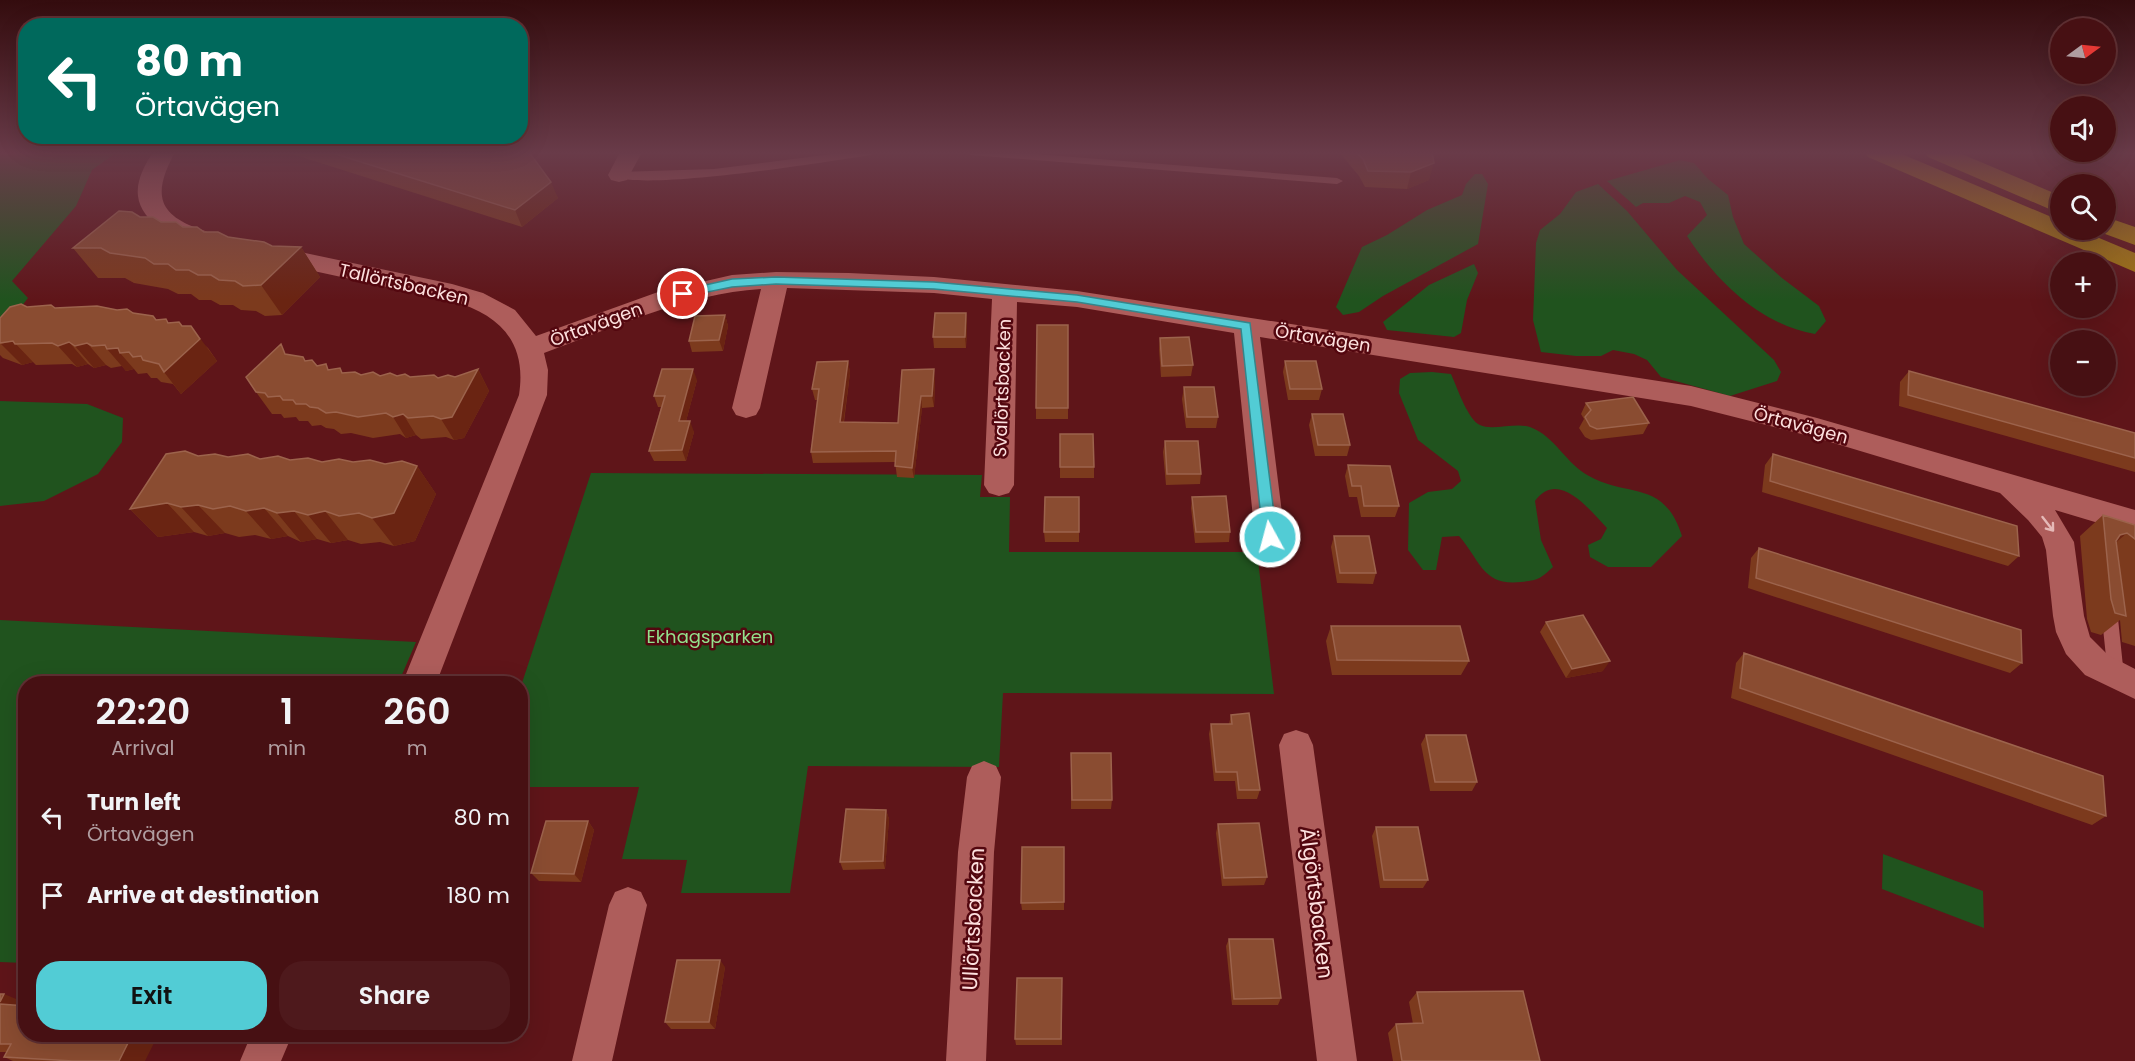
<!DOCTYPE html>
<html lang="en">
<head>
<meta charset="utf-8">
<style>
	:root { --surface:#471013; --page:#4e191c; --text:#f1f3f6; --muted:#b09da0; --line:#5f3033; --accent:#52ccd5 }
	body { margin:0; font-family:Poppins,sans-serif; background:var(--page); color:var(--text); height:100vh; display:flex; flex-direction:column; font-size:22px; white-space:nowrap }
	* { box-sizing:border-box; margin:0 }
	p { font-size:20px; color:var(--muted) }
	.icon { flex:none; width:33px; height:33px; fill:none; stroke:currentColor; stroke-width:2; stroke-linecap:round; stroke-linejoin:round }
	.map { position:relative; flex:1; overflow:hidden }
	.sheet { position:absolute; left:18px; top:676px; width:510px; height:366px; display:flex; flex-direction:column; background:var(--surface); border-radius:24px; box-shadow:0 6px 24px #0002,0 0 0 2px var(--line) }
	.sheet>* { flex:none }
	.banner { position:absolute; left:18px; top:18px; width:510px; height:126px; border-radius:24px; box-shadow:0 6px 24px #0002,0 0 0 2px var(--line); background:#00695c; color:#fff; overflow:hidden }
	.needle { width:39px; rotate:75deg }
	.controls { position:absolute; left:2050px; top:18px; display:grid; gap:12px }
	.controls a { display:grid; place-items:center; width:66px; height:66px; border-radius:50%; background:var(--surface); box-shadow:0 6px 24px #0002,0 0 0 2px var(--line); font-size:30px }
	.pin { position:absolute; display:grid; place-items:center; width:51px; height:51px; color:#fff; margin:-26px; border:3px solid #fff; border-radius:50%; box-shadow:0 2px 6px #0007 }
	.me { position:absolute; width:66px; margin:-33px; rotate:353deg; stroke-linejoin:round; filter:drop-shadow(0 0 4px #0008) }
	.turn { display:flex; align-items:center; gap:21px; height:126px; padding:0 18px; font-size:27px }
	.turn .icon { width:78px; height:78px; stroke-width:2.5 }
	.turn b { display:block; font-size:42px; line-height:51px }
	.eta { display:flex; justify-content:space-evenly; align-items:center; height:102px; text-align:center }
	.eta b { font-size:36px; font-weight:600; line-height:42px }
	.button { display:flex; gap:12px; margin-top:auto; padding:12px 18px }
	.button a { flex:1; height:69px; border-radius:24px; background:var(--accent); color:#111; font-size:24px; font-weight:600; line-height:69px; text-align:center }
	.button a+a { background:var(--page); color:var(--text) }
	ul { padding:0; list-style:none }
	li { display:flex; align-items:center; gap:18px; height:78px; padding:0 18px }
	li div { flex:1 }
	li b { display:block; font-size:22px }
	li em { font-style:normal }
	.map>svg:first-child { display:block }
</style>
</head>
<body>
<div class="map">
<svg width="2135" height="1061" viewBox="0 0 2135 1061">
	<rect width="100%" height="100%" fill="#5f1519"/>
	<!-- green -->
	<path fill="#20531e" d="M 0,152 L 117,152 L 92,170 L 76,206 L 12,281 L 28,298 L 0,334 Z
		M 1680,160 L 1694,163 L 1708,179 L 1728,195 L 1733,217 L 1744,244 L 1782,278 L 1819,306 L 1826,321 L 1815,334 C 1761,325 1716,281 1687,236 L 1707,215 L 1700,202 L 1685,196 L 1669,203 L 1643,203 L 1636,207 L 1607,181 Z
		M 1475,174 L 1482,174 L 1488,184 L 1478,244 L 1383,296 L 1359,312 L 1343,315 L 1336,307 L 1362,247 L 1387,235 L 1427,210 L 1462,195 L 1466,184 Z
		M 1598,184 L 1627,211 L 1677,270 L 1774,360 L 1781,372 L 1777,381 L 1730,396 L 1661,377 L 1647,360 L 1634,354 L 1613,350 L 1601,356 L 1576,356 L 1541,352 L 1533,320 L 1536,243 L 1540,230 L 1560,214 L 1576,192 Z
		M 1474,264 L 1478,273 L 1467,300 L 1461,333 L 1454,337 L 1387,330 L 1383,322 L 1429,285 Z
		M 1432,372 L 1451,374 C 1457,387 1468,420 1480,425 C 1492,431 1516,422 1530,427 C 1555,436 1566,464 1589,476 C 1628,498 1664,479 1682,536 L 1651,567 L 1608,567 L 1590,557 L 1588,545 L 1601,539 L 1607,528 C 1589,509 1558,469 1535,501 L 1541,540 L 1553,567 C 1540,579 1539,580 1521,582 C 1482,586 1481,561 1459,536 L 1442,537 L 1436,570 L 1423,570 L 1408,550 L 1409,503 L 1428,492 L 1452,489 L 1461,481 L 1458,471 L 1418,440 L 1399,393 L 1400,379 L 1410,373 Z
		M 0,401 L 87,404 L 123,418 L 122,442 L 98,474 L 44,501 L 0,506 Z
		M 591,473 L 982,475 L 980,497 L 1010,497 L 1009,552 L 1257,552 L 1274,694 L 1003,693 L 999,767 L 808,766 L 790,893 L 681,893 L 687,860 L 622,859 L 639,787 L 521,787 L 521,686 Z
		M 0,620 L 416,642 L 398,684 L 26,684 L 25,963 L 0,962 Z
		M 1883,854 L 1983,891 L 1984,928 L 1882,889 Z"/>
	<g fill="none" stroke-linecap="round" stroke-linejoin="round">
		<!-- service -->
		<path fill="#ae5d5b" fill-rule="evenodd" d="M 848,152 L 876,152 L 870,155 C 833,161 634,193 613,175 L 619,172 L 714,169 Z
			M 966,152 L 1010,152 L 1337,178 L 1343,181 L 1337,184 L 971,155 Z
			M 2109,602 L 2115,604 L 2117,609 L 2124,676 L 2122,681 L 2116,683 L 2110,681 L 2108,676 L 2101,609 L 2103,604 Z"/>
		<!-- minor -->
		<path fill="#ae5d5b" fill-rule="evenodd" d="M 153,152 L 175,152 C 157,186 152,211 194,227 C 202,230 209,231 214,238 L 211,243 C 185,250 141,224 138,196 C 136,180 145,165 153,152 Z
			M 620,152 L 642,152 L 627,180 L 619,182 L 611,180 L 608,175 Z
			M 272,246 L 452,284 L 483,293 L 515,310 L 536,336 L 658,292 L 732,275 L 776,272 L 849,273 L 934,277 L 1077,291 L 1691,386 L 1817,418 L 2135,510 L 2135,534 L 2055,510 L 2074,542 L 2084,616 L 2090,637 L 2108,655 L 2135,669 L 2135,699 L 2085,675 L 2066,654 L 2056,632 L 2053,616 L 2046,550 L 2042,537 L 2028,520 L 2000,493 L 1817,438 L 1691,406 L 1260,337 L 1285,537 L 1281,545 L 1270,549 L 1259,545 L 1255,537 L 1234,333 L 1077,307 L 1017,302 L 1014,485 L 1009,493 L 999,496 L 989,493 L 984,485 L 992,299 L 934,293 L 787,288 L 760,408 L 756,415 L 746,418 L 736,415 L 732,408 L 761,289 C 685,294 615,327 544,353 L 548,370 L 547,395 L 436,684 L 402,684 L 519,395 C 527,343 501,315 452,301 L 263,260 L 260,254 L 263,248 Z
			M 1296,730 L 1308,734 L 1313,745 L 1357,1061 L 1317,1061 L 1279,745 L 1284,734 Z
			M 984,761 L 996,766 L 1001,777 L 994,852 L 986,1061 L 946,1061 L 958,852 L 967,777 L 972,766 Z
			M 628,887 L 641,892 L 647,905 L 612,1061 L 572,1061 L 609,905 L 615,892 Z
			M 251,1035 L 292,1035 L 281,1061 L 240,1061 Z"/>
		<!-- motorway -->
		<path fill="#a47912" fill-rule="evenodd" d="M 1865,152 L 1897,152 L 2061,221 L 2061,230 L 2080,230 L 2135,253 L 2135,272 L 1868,157 Z
			M 1925,152 L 1957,152 L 2061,196 L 2061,214 L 1928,157 Z
			M 2106,217 L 2135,227 L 2135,245 L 2097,231 L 2106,230 Z"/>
	</g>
	<!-- wall -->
	<path fill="#7c3a1d" d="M 286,152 L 529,152 L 558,198 L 522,227 Z
		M 1339,152 L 1432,152 L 1429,180 L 1407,189 L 1365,187 L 1359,176 Z
		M 140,217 L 272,246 L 301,247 L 320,277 L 282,315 L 265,316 L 256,311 L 241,310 L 233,305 L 220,305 L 211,300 L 199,300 L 191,294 L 178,294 L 168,289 L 134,283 L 125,278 L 98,278 L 73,248 Z
		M 27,307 L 133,313 L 169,323 L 182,326 L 208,348 L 217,361 L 181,394 L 173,384 L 161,382 L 157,378 L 151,378 L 147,373 L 138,374 L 134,369 L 126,371 L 122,366 L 111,368 L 106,365 L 94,368 L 88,364 L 77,367 L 72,364 L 36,365 L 33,362 L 22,365 L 3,358 L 0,355 L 0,318 Z
		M 966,313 L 967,324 L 966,348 L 934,348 L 933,337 Z
		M 725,315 L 728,326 L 723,351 L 692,352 L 689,341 Z
		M 1068,325 L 1068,419 L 1036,419 L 1036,408 Z
		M 1160,338 L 1193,365 L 1191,376 L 1161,377 L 1159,349 Z
		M 288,354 L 330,370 L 343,373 L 361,375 L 438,378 L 455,377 L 478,369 L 489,391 L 464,438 L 454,440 L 446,437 L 421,439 L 416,435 L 406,438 L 400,434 L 373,438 L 351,433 L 341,434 L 334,429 L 326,428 L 321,425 L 312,426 L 308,421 L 299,421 L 296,417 L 284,418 L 281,414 L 272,414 L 256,392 Z
		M 848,361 L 850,373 L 844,422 L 898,423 L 935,380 L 934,407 L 922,408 L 914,478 L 897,477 L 895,462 L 813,463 L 811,452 L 817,400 L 815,400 L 812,389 Z
		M 1285,361 L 1322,389 L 1319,400 L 1288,400 L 1283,372 Z
		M 1909,371 L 2135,433 L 2135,472 L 1899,406 L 1900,382 Z
		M 697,380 L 686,421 L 694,432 L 686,461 L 654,461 L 649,451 L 661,407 L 658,407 L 654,396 Z
		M 1184,387 L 1218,417 L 1216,428 L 1186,428 L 1182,399 Z
		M 1586,403 L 1649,423 L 1643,434 L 1591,440 L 1585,437 L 1579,428 L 1584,419 L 1581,414 Z
		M 1312,414 L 1350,445 L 1347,456 L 1315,456 L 1309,425 Z
		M 1060,434 L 1094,467 L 1094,478 L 1060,478 Z
		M 1165,441 L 1201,474 L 1200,484 L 1166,485 L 1163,452 Z
		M 1773,454 L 2019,556 L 2008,566 L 1762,492 L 1765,465 Z
		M 198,456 L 417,466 L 436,494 L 415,541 L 394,546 L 380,542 L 361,544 L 348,540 L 331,543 L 317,539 L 301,542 L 288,536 L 271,539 L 255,535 L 239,537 L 225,533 L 208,536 L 194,532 L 158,537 L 130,509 Z
		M 1348,465 L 1399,506 L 1395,517 L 1361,517 L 1357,497 L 1349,497 L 1345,476 Z
		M 1079,497 L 1079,542 L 1045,542 L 1044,532 Z
		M 1192,497 L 1230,532 L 1229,542 L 1195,543 L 1191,508 Z
		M 2103,515 L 2135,525 L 2135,646 L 2122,642 L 2120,620 L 2101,635 L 2091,632 L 2087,619 L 2080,536 Z
		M 1334,536 L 1376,573 L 1373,584 L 1337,583 L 1331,547 Z
		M 1759,548 L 2022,663 L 2010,673 L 1748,588 L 1751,558 Z
		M 1546,622 L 1603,671 L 1566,678 L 1540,632 Z
		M 1331,626 L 1469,661 L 1461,675 L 1332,675 L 1326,641 Z
		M 1744,653 L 2106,816 L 2092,825 L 1731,698 L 1736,663 Z
		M 1231,715 L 1260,790 L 1257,799 L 1237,799 L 1235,781 L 1214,781 L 1209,734 L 1211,724 L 1229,724 Z
		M 1426,735 L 1477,782 L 1472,791 L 1430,791 L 1421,744 Z
		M 1071,753 L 1112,800 L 1111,809 L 1071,809 Z
		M 886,810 L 889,819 L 885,869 L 843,870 L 840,862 Z
		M 588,821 L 594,830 L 581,882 L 539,881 L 531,873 Z
		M 1218,824 L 1267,877 L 1264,885 L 1222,886 L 1216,833 Z
		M 1376,827 L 1428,880 L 1423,888 L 1380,888 L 1372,836 Z
		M 1064,847 L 1064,910 L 1022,910 L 1021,903 Z
		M 1229,939 L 1281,998 L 1278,1005 L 1232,1005 L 1226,946 Z
		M 725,967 L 715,1029 L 671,1029 L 665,1022 Z
		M 1062,978 L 1062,1045 L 1016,1045 L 1015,1039 Z
		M 1417,992 L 1540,1061 L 1393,1061 L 1388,1033 L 1396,1024 L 1413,1024 L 1409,1002 Z
		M 0,994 L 26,1035 L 145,1061 L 13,1061 L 4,1057 L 7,1052 L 0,1052 Z"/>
	<!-- shaded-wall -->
	<path fill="#6a2412" d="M 1434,163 L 1429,180 L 1407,189 L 1411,172 Z
		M 551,182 L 558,198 L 522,227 L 515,210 Z
		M 301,247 L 320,277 L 282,315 L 261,285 Z
		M 966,313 L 967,324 L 966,348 L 965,337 Z
		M 725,315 L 728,326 L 723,351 L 719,340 Z
		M 191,326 L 217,361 L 181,394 L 164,372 Z
		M 13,341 L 33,362 L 22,365 L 1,344 Z
		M 69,342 L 88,364 L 77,367 L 58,346 Z
		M 87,343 L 106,365 L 94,368 L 75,346 Z
		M 118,348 L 120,353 L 134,369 L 126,371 L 107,349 Z
		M 848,361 L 850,373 L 842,433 L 840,422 Z
		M 478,369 L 489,391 L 464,438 L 454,440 L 441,419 Z
		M 693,369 L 697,380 L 683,432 L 679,421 Z
		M 934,369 L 935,380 L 934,407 L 932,396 Z
		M 921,396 L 922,408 L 914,478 L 912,468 Z
		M 403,414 L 416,435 L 406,438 L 393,417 Z
		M 690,421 L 694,432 L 686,461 L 682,450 Z
		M 417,466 L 436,494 L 415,541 L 394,546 L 372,518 Z
		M 167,503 L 194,532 L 158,537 L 130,509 Z
		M 198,505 L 225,533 L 208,536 L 181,507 Z
		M 264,508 L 288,536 L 271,539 L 246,511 Z
		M 294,511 L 317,539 L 301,542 L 277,513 Z
		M 325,511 L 348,540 L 331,543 L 308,515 Z
		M 2127,533 L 2106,551 L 2120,535 Z
		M 1610,661 L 1603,671 L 1566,678 L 1572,669 Z
		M 886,810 L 889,819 L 885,869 L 883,861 Z
		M 588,821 L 594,830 L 581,882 L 574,874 Z
		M 720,960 L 725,967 L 715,1029 L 709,1022 Z
		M 4,994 L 26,1003 L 26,1008 L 0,1005 L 0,1002 Z
		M 132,1035 L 158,1035 L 145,1061 L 119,1061 Z"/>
	<!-- building -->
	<path fill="#8a4c31" stroke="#9c634c" stroke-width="1.5" d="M 329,152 L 529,152 L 551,182 L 515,210 Z
		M 1356,152 L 1432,152 L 1434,163 L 1411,172 L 1368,171 L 1363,159 Z
		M 119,211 L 132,212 L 140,217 L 153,217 L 161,222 L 176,222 L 183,227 L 197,227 L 204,232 L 218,232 L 228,237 L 264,242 L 272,246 L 301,247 L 261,285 L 243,286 L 235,281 L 219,280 L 211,275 L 198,275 L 189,270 L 176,270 L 168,264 L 154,264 L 145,258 L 110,253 L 101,248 L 73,248 Z
		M 21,304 L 27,307 L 51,305 L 55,308 L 97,306 L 117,310 L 127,309 L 133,313 L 153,316 L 156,320 L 166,319 L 168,323 L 179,322 L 182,326 L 191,326 L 200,339 L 164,372 L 159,364 L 143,360 L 141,356 L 133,357 L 129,352 L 120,353 L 118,348 L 107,349 L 105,345 L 92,346 L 87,343 L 75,346 L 69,342 L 58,346 L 52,343 L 15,344 L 13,341 L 0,343 L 0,318 L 10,307 Z
		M 935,313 L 966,313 L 965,337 L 933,337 Z
		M 725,315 L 719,340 L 689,341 L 695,316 Z
		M 1037,325 L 1068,325 L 1068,408 L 1036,408 Z
		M 1189,337 L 1193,365 L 1162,366 L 1160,338 Z
		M 281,344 L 285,354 L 303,357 L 305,361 L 312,360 L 317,366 L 326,364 L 328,370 L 340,368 L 342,373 L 355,372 L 361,375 L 373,372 L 380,376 L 390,373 L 397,376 L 405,374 L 410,377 L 434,375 L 438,378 L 448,375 L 455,377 L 478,369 L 452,417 L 441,419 L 433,416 L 408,418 L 403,414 L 393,417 L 386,413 L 358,417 L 336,412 L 326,413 L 318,408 L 310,407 L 306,404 L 296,404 L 293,400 L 283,400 L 280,396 L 268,397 L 265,393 L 256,392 L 246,377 Z
		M 848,361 L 840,422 L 898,423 L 902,370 L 934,369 L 932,396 L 921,396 L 912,468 L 895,466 L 896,451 L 811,452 L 819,389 L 812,389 L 817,362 Z
		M 1285,361 L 1316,361 L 1322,389 L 1290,389 Z
		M 662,369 L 693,369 L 679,421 L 690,421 L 682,450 L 649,451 L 665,396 L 654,396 Z
		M 1909,371 L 2135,433 L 2135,458 L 1908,395 Z
		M 1184,387 L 1214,387 L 1218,417 L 1187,417 Z
		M 1633,397 L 1649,423 L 1597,429 L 1590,426 L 1585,417 L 1591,410 L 1586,403 Z
		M 1312,414 L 1343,414 L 1350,445 L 1318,445 Z
		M 1060,434 L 1093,434 L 1094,467 L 1060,467 Z
		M 1165,441 L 1198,441 L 1201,474 L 1167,474 Z
		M 185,451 L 198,456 L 215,454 L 228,457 L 248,454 L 260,459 L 278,456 L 290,460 L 308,458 L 322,462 L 339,459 L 353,462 L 370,460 L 385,464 L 402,461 L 417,466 L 394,513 L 372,518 L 359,513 L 339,516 L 325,511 L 308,515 L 294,511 L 277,513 L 264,508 L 246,511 L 230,506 L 213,509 L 198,505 L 181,507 L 167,503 L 130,509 L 166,454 Z
		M 1773,454 L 2017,526 L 2019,556 L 1770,481 Z
		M 1348,465 L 1390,466 L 1399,506 L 1364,506 L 1361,486 L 1352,486 Z
		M 1226,496 L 1230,532 L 1196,532 L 1192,497 Z
		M 1045,497 L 1079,497 L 1079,532 L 1044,532 Z
		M 2103,515 L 2135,525 L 2135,539 L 2127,533 L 2120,535 L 2116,541 L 2126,616 L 2115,613 L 2111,599 Z
		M 1334,536 L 1369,536 L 1376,573 L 1340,573 Z
		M 1759,548 L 2021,630 L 2022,663 L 1756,578 Z
		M 1583,615 L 1610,661 L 1572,669 L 1546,622 Z
		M 1331,626 L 1460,626 L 1469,661 L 1337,660 Z
		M 1744,653 L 2103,776 L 2106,816 L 1740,688 Z
		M 1249,713 L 1260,790 L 1239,790 L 1237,772 L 1216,772 L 1211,724 L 1232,724 L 1231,715 Z
		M 1426,735 L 1466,735 L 1477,782 L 1435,782 Z
		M 1071,753 L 1111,753 L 1112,800 L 1072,800 Z
		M 846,809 L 886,810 L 883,861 L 840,862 Z
		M 546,821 L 588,821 L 574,874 L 531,873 Z
		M 1259,823 L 1267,877 L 1224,878 L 1218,824 Z
		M 1376,827 L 1418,827 L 1428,880 L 1384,880 Z
		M 1022,847 L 1064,847 L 1064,902 L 1021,903 Z
		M 1229,939 L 1273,939 L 1281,998 L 1234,999 Z
		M 677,960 L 720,960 L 709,1022 L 665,1022 Z
		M 1017,978 L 1062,978 L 1061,1039 L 1015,1039 Z
		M 1523,991 L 1540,1061 L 1402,1061 L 1396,1024 L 1423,1023 L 1417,992 Z
		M 0,994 L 4,994 L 0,1002 Z
		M 0,1004 L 26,1006 L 26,1035 L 132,1035 L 119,1061 L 73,1061 L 4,1057 L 11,1044 L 0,1044 Z"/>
	<!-- one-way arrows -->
	<defs><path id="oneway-shaft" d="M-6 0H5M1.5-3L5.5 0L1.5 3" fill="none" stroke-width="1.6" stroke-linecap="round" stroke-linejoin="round" transform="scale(1.5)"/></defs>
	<use stroke="#e5b9b7" href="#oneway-shaft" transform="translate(2048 524) rotate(52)"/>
	<!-- sky -->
	<linearGradient id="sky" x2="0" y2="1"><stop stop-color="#340c0e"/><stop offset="0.51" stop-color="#693b49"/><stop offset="1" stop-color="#693b49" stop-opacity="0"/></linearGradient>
	<rect width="2135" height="300" fill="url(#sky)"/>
	<!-- route -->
	<path fill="#52ccd5" stroke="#35858a" stroke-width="1.5" d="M 776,277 L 934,282 L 1077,295 L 1250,323 L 1277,537 L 1275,541 L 1266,541 L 1263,537 L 1241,329 L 1077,302 L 934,289 L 776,284 L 732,287 L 683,297 L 677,294 L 683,290 L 732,279 Z"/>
	<g text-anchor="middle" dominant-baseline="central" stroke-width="5" stroke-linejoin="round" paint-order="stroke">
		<!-- street labels -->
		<g font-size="18" fill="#fde0de" stroke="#53070f">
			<text transform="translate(404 284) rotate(13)">Tallörtsbacken</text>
			<text transform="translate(596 324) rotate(-20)">Örtavägen</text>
			<text transform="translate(1323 338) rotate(9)">Örtavägen</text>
			<text transform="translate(1002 388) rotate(-88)">Svalörtsbacken</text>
			<text transform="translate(1801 425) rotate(15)">Örtavägen</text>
		</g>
		<!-- park labels -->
		<g font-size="18" fill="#93e28d" stroke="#53070f">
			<text x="710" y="636">Ekhagsparken</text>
		</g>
		<!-- near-street labels -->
		<g font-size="21" fill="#fde0de" stroke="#53070f">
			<text transform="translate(1317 903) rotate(83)">Älgörtsbacken</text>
			<text transform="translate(973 919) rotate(-87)">Ullörtsbacken</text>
		</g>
	</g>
</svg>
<div class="controls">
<a><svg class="needle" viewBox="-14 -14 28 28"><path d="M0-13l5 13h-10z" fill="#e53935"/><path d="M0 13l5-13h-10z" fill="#b09da0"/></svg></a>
<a><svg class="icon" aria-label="sound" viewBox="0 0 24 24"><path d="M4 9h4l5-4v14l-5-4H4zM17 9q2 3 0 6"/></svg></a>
<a><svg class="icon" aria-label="search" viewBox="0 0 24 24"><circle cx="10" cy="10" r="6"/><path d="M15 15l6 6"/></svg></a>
<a>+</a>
<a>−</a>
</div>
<div class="pin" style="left:683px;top:294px;background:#d93025"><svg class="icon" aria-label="arrive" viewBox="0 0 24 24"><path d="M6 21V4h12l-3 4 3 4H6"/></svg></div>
<svg class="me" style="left:1270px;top:537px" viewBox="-20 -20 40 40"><circle r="17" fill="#52ccd5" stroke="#fff" stroke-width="3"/><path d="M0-11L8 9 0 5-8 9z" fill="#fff"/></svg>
<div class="banner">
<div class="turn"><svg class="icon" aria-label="left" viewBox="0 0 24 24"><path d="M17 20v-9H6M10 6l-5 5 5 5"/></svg><div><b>80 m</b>Örtavägen</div></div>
</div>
<section class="sheet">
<div class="eta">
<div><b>22:20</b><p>Arrival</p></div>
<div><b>1</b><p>min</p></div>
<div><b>260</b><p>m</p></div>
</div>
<ul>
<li><svg class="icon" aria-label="left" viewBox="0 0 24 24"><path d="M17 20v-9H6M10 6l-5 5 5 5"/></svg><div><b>Turn left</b><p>Örtavägen</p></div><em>80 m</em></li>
<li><svg class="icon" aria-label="arrive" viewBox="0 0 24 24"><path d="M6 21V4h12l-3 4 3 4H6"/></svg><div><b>Arrive at destination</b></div><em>180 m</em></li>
</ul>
<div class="button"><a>Exit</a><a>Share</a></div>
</section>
</div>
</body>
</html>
